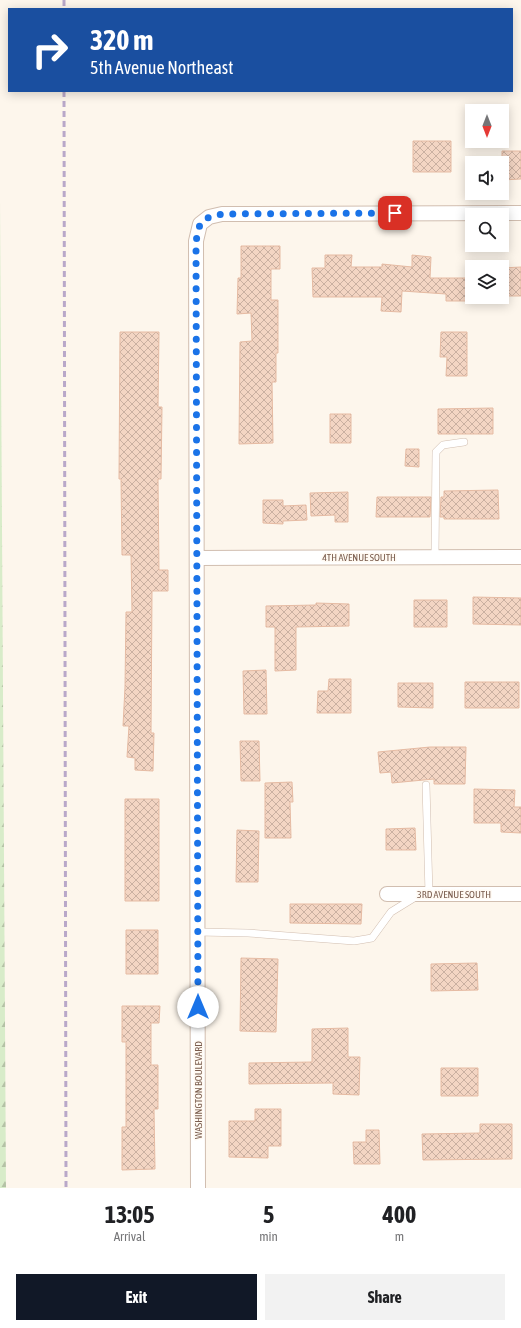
<!DOCTYPE html>
<html lang="en">
<head>
<meta charset="utf-8">
<style>
	:root { --surface:#fff; --page:#f2f2f2; --text:#202124; --muted:#757577; --accent:#111827 }
	body { margin:0; font-family:"Asap Condensed",sans-serif; background:var(--page); color:var(--text); height:100vh; display:flex; flex-direction:column; font-size:15px; white-space:nowrap }
	* { box-sizing:border-box; margin:0 }
	p { font-size:13px; color:var(--muted) }
	.icon { flex:none; width:22px; height:22px; fill:none; stroke:currentColor; stroke-width:2; stroke-linecap:round; stroke-linejoin:round }
	.map { position:relative; height:1188px; overflow:hidden }
	.details { display:flex; flex-direction:column; background:var(--surface); flex:1 }
	.details>* { flex:none }
	.hud { position:absolute; left:8px; top:8px; width:505px; height:84px; border-radius:0px; box-shadow:0 2px 10px #0003; background:#1a4fa0; color:#fff; overflow:hidden }
	.needle { width:26px; rotate:180deg }
	.controls { position:absolute; left:465px; top:104px; display:grid; gap:8px }
	.controls a { display:grid; place-items:center; width:44px; height:44px; border-radius:0px; background:var(--surface); box-shadow:0 2px 10px #0003; font-size:20px }
	.pin { position:absolute; display:grid; place-items:center; width:34px; height:34px; color:#fff; margin:-17px; border-radius:8px; box-shadow:0 2px 6px #0006 }
	.me { position:absolute; width:44px; margin:-22px; rotate:0deg; stroke-linejoin:round; filter:drop-shadow(0 0 3px #0008) }
	.turn { display:flex; align-items:center; gap:14px; height:84px; padding:0 16px; font-size:18px }
	.turn .icon { width:52px; height:52px; stroke-width:2.5 }
	.turn b { display:block; font-size:28px; line-height:34px }
	.eta { display:flex; justify-content:space-evenly; align-items:center; height:68px; text-align:center }
	.eta b { font-size:24px; font-weight:700; line-height:28px }
	.cta { display:flex; gap:8px; margin-top:auto; padding:8px 16px }
	.cta a { flex:1; height:46px; border-radius:0px; background:var(--accent); color:#fff; font-size:16px; font-weight:700; line-height:46px; text-align:center }
	.cta a+a { background:var(--page); color:var(--text) }
	.map>svg:first-child { display:block }
</style>
</head>
<body>
<div class="map">
<svg width="521" height="1188" viewBox="0 0 521 1188">
	<defs>
		<pattern id="forest-firs" width="22" height="20" patternUnits="userSpaceOnUse"><rect width="22" height="20" fill="#d8ecc9"/><path d="M5 1l3.5 6h-7zM16 11l3.5 6h-7z" fill="#b4c2a5"/></pattern>
		<pattern id="building-cross-hatch" width="8" height="8" patternUnits="userSpaceOnUse"><rect width="8" height="8" fill="#f3d5c3"/><path d="M0 0l8 8M0 8l8-8" fill="none" stroke="#cab0a1"/></pattern>
	</defs>
	<rect width="100%" height="100%" fill="#fdf6ec"/>
	<!-- forest -->
	<path fill="url(#forest-firs)" d="M 0,198 L 6,1188 L 0,1188 Z"/>
	<!-- building -->
	<path fill="url(#building-cross-hatch)" stroke="#e6bba3" d="M 413,141 L 451,141 L 451,172 L 413,172 Z
		M 502,151 L 521,151 L 521,179 L 502,180 Z
		M 241,246 L 280,246 L 280,269 L 271,269 L 271,300 L 278,300 L 278,353 L 276,353 L 276,382 L 272,382 L 273,443 L 239,444 L 240,342 L 252,341 L 251,313 L 237,314 L 238,278 L 241,278 Z
		M 325,255 L 352,255 L 351,267 L 382,267 L 382,264 L 412,267 L 412,255 L 431,257 L 430,278 L 472,278 L 472,301 L 446,301 L 446,294 L 402,291 L 401,312 L 381,311 L 382,297 L 313,297 L 312,268 L 325,268 Z
		M 521,267 L 521,296 L 502,296 L 502,268 Z
		M 120,332 L 159,332 L 158,407 L 162,407 L 161,479 L 158,479 L 159,570 L 168,570 L 168,591 L 152,591 L 151,733 L 154,733 L 153,771 L 135,770 L 135,758 L 127,757 L 129,726 L 123,726 L 125,687 L 126,612 L 132,612 L 131,555 L 122,555 L 121,479 L 119,479 Z
		M 441,332 L 467,332 L 467,376 L 446,376 L 447,357 L 440,357 Z
		M 493,408 L 493,434 L 438,434 L 438,409 Z
		M 330,414 L 351,414 L 351,443 L 330,443 Z
		M 406,449 L 419,449 L 419,467 L 405,466 Z
		M 498,490 L 499,519 L 444,519 L 444,517 L 440,517 L 441,497 L 444,497 L 444,491 Z
		M 348,492 L 348,522 L 335,522 L 335,515 L 311,516 L 310,493 Z
		M 377,497 L 431,497 L 430,517 L 376,517 Z
		M 263,500 L 283,500 L 283,506 L 306,505 L 307,520 L 283,521 L 283,524 L 263,523 Z
		M 473,597 L 521,598 L 521,625 L 473,624 Z
		M 414,600 L 447,600 L 447,627 L 414,627 Z
		M 316,603 L 349,604 L 349,626 L 296,627 L 296,670 L 275,671 L 275,627 L 266,627 L 266,606 L 316,605 Z
		M 266,670 L 267,714 L 244,714 L 243,671 Z
		M 329,679 L 351,679 L 351,713 L 317,713 L 318,691 L 328,691 Z
		M 465,682 L 519,682 L 519,708 L 465,708 Z
		M 398,683 L 433,683 L 433,708 L 398,707 Z
		M 240,741 L 259,741 L 260,781 L 241,781 Z
		M 430,747 L 466,747 L 465,784 L 434,784 L 434,779 L 392,783 L 391,772 L 380,773 L 378,752 Z
		M 292,782 L 293,802 L 290,802 L 291,838 L 265,838 L 265,783 Z
		M 474,789 L 515,790 L 514,807 L 521,807 L 521,833 L 501,832 L 501,823 L 474,823 Z
		M 125,799 L 159,799 L 159,901 L 125,901 Z
		M 415,828 L 416,850 L 386,850 L 386,829 Z
		M 237,830 L 259,831 L 258,882 L 236,882 Z
		M 290,904 L 362,904 L 361,924 L 290,923 Z
		M 126,930 L 158,930 L 158,974 L 126,974 Z
		M 241,958 L 278,959 L 276,1032 L 240,1031 Z
		M 477,963 L 478,990 L 431,991 L 431,964 Z
		M 122,1006 L 160,1006 L 159,1023 L 151,1023 L 151,1065 L 158,1065 L 158,1109 L 154,1109 L 155,1169 L 122,1170 L 122,1127 L 126,1127 L 126,1042 L 122,1042 Z
		M 348,1028 L 348,1057 L 360,1057 L 359,1095 L 333,1094 L 333,1083 L 249,1084 L 249,1063 L 312,1062 L 312,1029 Z
		M 441,1068 L 478,1068 L 478,1096 L 441,1096 Z
		M 255,1109 L 281,1109 L 281,1146 L 268,1146 L 268,1158 L 229,1157 L 229,1121 L 255,1121 Z
		M 480,1124 L 512,1124 L 512,1159 L 423,1160 L 422,1134 L 480,1133 Z
		M 366,1130 L 379,1130 L 380,1164 L 354,1164 L 353,1142 L 366,1142 Z"/>
	<g fill="none" stroke-linecap="round" stroke-linejoin="round">
		<defs>
			<path id="service" d="M 435,556 L 436,452 L 443,445 L 464,442
				M 426,785 L 429,894
				M 198,932 L 248,933 L 354,941 L 372,938 L 391,912 L 417,896"/>
			<path id="minor" d="M 197,558 L 521,557
				M 387,894 L 521,894
				M 198,1188 L 196,241 L 200,224 L 209,217 L 222,214 L 521,213"/>
		</defs>
		<!-- service casing -->
		<use href="#service" stroke="#d1beb0" stroke-width="8"/>
		<!-- minor casing -->
		<use href="#minor" stroke="#d1beb0" stroke-width="16"/>
		<!-- service -->
		<use href="#service" stroke="#fff" stroke-width="7"/>
		<!-- minor -->
		<use href="#minor" stroke="#fff" stroke-width="14"/>
		<!-- rail -->
		<path stroke="#b9a8c9" stroke-width="3" stroke-dasharray="6 4" stroke-linecap="butt" d="M 64,0 L 64,9
			M 64,91 L 66,1188"/>
	</g>
	<g fill="none" stroke-linecap="round" stroke-linejoin="round">
		<!-- route -->
		<path stroke="#1a73e8" stroke-width="7" stroke-dasharray="0 12.6" d="M 198,1007 L 196,241 L 200,224 L 209,217 L 222,214 L 395,213"/>
	</g>
	<g text-anchor="middle" dominant-baseline="central" stroke-width="3" stroke-linejoin="round" paint-order="stroke">
		<!-- street labels -->
		<g font-size="10" fill="#7a5c4d" stroke="#fffaf3">
			<text x="359" y="557">4TH AVENUE SOUTH</text>
			<text x="454" y="894">3RD AVENUE SOUTH</text>
			<text transform="translate(198 1090) rotate(-90)">WASHINGTON BOULEVARD</text>
		</g>
	</g>
</svg>
<div class="controls">
<a><svg class="needle" viewBox="-14 -14 28 28"><path d="M0-13l5 13h-10z" fill="#e53935"/><path d="M0 13l5-13h-10z" fill="#757577"/></svg></a>
<a><svg class="icon" aria-label="sound" viewBox="0 0 24 24"><path d="M4 9h4l5-4v14l-5-4H4zM17 9q2 3 0 6"/></svg></a>
<a><svg class="icon" aria-label="search" viewBox="0 0 24 24"><circle cx="10" cy="10" r="6"/><path d="M15 15l6 6"/></svg></a>
<a><svg class="icon" aria-label="layers" viewBox="0 0 24 24"><path d="M12 4l9 5-9 5-9-5zM3 14l9 5 9-5"/></svg></a>
</div>
<div class="pin" style="left:395px;top:213px;background:#d93025"><svg class="icon" aria-label="arrive" viewBox="0 0 24 24"><path d="M6 21V4h12l-3 4 3 4H6"/></svg></div>
<svg class="me" style="left:198px;top:1007px" viewBox="-20 -20 40 40"><circle r="19" fill="#fff"/><path d="M0-13L10 11 0 6-10 11z" fill="#1a73e8"/></svg>
<div class="hud">
<div class="turn"><svg class="icon" aria-label="right" viewBox="0 0 24 24"><path d="M7 20v-9h11M14 6l5 5-5 5"/></svg><div><b>320 m</b>5th Avenue Northeast</div></div>
</div>
</div>
<section class="details">
<div class="eta">
<div><b>13:05</b><p>Arrival</p></div>
<div><b>5</b><p>min</p></div>
<div><b>400</b><p>m</p></div>
</div>
<div class="cta"><a>Exit</a><a>Share</a></div>
</section>
</body>
</html>
